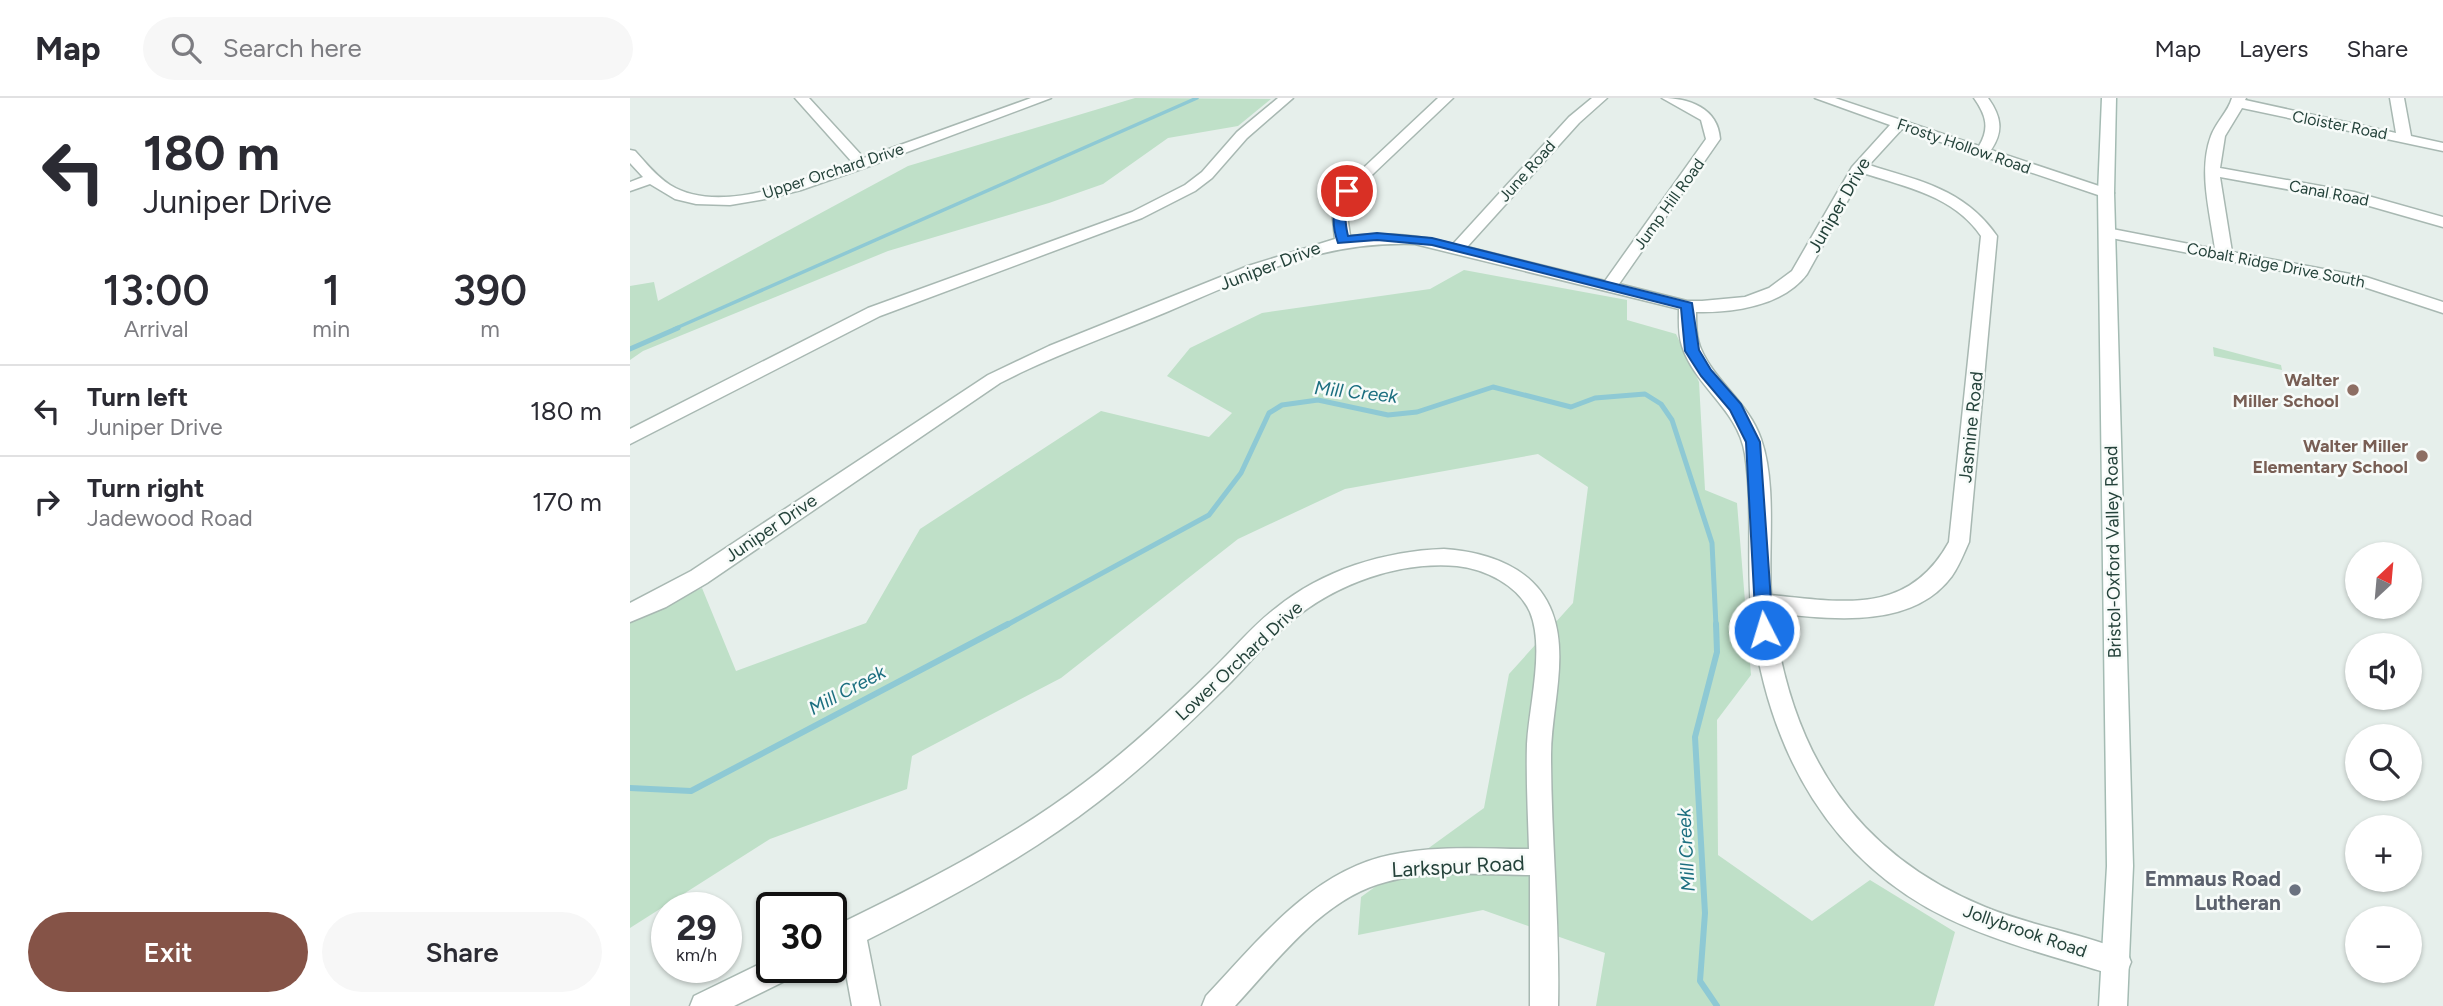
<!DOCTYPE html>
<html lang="en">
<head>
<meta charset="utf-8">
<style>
	:root { --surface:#fff; --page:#f7f7f7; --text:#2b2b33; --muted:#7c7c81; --line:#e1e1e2; --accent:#855347 }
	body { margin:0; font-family:Figtree,sans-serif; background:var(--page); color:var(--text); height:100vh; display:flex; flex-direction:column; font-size:26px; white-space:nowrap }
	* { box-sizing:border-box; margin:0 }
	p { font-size:23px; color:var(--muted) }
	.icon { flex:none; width:38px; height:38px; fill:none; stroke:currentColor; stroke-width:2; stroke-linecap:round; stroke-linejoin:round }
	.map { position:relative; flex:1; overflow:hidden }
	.side { display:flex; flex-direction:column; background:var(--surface); width:630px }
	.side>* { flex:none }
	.guide { background:#fff; color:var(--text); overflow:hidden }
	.needle { width:46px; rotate:26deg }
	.buttons { position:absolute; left:1715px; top:444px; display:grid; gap:14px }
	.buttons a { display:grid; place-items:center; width:77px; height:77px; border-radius:50%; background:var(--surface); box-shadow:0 2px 5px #0004; font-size:35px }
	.speed { position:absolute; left:21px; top:794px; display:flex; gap:14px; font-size:35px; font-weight:700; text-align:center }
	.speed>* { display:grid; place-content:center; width:91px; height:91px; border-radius:50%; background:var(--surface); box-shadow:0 2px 5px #0004; line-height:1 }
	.speed small { font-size:18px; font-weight:400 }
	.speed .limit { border:4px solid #111; border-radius:10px; background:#fff; color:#111 }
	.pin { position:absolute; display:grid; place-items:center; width:60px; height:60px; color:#fff; margin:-30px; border:4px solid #fff; border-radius:50%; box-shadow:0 2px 7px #0007 }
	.me { position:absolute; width:77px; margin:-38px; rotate:355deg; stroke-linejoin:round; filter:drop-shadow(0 0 5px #0008) }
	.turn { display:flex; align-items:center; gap:24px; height:147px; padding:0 28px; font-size:32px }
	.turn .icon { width:91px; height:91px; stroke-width:2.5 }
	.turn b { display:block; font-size:49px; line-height:60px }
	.eta { display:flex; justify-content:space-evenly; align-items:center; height:119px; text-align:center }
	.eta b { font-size:42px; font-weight:600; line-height:49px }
	.action { display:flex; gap:14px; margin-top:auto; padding:14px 28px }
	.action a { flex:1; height:80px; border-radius:42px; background:var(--accent); color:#fff; font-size:28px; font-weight:600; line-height:80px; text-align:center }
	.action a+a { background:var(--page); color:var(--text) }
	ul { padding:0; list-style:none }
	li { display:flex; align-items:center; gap:21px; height:91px; padding:0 28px; border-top:2px solid var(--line) }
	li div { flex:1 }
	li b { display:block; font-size:26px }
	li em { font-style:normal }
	header { display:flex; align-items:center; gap:42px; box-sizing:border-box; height:98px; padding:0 35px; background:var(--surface); border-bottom:2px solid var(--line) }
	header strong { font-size:33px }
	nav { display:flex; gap:38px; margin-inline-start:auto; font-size:24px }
	.search { width:490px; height:63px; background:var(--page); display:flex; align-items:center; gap:18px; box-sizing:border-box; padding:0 24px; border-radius:38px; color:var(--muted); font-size:26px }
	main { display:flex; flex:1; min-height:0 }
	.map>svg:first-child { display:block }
</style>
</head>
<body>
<header>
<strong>Map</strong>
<div class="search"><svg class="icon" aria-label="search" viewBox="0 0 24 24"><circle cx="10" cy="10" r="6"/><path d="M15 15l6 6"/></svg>Search here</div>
<nav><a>Map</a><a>Layers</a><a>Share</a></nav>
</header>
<main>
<section class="side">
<div class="guide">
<div class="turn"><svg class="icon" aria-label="left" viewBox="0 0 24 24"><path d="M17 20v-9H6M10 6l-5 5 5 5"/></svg><div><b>180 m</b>Juniper Drive</div></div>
</div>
<div class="eta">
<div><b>13:00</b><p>Arrival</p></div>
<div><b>1</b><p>min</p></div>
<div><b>390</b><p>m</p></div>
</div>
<ul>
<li><svg class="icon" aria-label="left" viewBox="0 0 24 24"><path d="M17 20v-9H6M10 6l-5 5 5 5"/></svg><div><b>Turn left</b><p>Juniper Drive</p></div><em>180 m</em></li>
<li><svg class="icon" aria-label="right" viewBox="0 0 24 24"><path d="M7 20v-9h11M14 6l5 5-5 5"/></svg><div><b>Turn right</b><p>Jadewood Road</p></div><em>170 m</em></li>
</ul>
<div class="action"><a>Exit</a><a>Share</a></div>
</section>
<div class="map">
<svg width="1813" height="908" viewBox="0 0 1813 908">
	<rect width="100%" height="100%" fill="#e6efeb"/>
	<!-- green -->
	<path fill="#bfe0c8" d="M 505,0 L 641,1 L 608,28 L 538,40 L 473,86 L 419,105 L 258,153 L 13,253 L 0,262 L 0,188 L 24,184 L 28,203 L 278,68 Z
		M 834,172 L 997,202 L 997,222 L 1046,236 L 1069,284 L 1075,392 L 1107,405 L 1121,577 L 1087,622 L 1088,757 L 1182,823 L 1240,782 L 1325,834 L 1304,908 L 966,908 L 975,855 L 853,812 L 728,837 L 731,799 L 854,710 L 879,576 L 943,505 L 958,389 L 908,356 L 715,391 L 608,441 L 431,580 L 282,658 L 277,691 L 140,741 L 0,830 L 0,522 L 72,490 L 106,573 L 236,525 L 290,431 L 471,313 L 579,339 L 602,315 L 537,278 L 560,250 L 632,215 L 800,191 Z
		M 1583,249 L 1651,267 L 1652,272 L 1584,258 Z"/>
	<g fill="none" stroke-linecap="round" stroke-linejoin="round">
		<!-- stream-far2 -->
		<path stroke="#8ec9d4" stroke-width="3.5" d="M 44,231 L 567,0"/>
		<!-- stream-far1 -->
		<path stroke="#8ec9d4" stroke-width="5" d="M 0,251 L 48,230
			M 375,528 L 579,417 L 611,375 L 639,315 L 652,307 L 688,302 L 758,317 L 787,314 L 863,289 L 941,309 L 965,300 L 1015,296 L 1031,306 L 1042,322 L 1082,445 L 1086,528"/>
		<!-- stream -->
		<path stroke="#8ec9d4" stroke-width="6" d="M 1086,526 L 1087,554 L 1065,639 L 1075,815 L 1070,883 L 1087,908
			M 0,690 L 61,693 L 378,526"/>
		<defs>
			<path id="street" d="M 165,0 L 179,0 L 234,60 L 401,0 L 421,0 L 237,69 L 171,92 L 135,101 L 100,107 L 66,106 L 45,101 L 20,86 L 0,93 L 0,84 L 13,79 L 0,65 L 0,52 L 5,53 C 16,65 26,78 40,87 C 90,118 172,82 222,64 Z
				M 648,0 L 663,0 L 617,40 L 582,80 L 565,93 L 512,120 L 250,218 L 0,346 L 0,331 L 238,210 L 502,114 L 555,87 L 572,74 L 607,34 Z
				M 808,0 L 823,0 L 723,95 L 717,117 L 720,138 C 758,135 786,136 823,146 L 939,19 L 962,0 L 977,0 L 949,25 L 837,149 L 975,183 L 1076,41 L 1071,22 L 1032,0 C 1059,0 1088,10 1090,41 L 989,186 L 1057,203 L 1072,203 L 1115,199 L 1139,190 L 1162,173 L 1222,69 L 1260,27 L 1185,0 L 1205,0 L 1349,48 C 1360,30 1356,17 1344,0 L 1358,0 C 1371,18 1374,33 1361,52 L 1481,92 L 1484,95 L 1481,98 L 1471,98 L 1272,31 L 1239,67 C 1290,83 1334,91 1367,138 L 1339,444 C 1334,455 1329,468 1322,478 C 1282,532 1201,521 1143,515 C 1161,654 1223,754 1355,809 C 1401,828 1451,835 1497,854 L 1501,864 L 1497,874 L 1487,878 C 1430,860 1371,846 1317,820 C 1200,763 1141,656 1123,530 C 1115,473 1124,414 1115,356 C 1108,311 1065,289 1052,248 C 1048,236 1049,223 1049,211 L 785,146 C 690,143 624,177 539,213 C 489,234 439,252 390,275 L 370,285 L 77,485 L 36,509 L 0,524 L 0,505 L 61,473 L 358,277 L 419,248 L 618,168 L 705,141 L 702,111 L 712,90 ZM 1233,75 C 1276,89 1324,98 1351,138 L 1319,444 C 1278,518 1214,504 1141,497 C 1138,448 1147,387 1131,341 C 1119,305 1085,284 1071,251 C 1066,240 1066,226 1066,214 C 1103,215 1153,208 1177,176 Z
				M 1602,0 L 1616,0 L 1615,2 L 1766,35 L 1760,0 L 1774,0 L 1781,38 L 1813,45 L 1813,53 L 1612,10 L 1595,38 L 1590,70 L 1724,94 L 1813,119 L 1813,129 L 1722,103 L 1590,79 L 1602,154 L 1736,179 L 1813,204 L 1813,215 L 1734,189 L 1471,138 L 1469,135 L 1477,130 L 1585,151 C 1580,114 1568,73 1581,38 C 1586,24 1598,14 1602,0 Z
				M 814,451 C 857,454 905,469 922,514 C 939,558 921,612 921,657 C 921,741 930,824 928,908 L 900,908 L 900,777 C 852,777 802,771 756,784 C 693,800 647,863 605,908 L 572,908 L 576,898 C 628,843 682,773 760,757 C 805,747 852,751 899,751 C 898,716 896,681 897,646 C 899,608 915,550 900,514 C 888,487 855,471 827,468 C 768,463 706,486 661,523 C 638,542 619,566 598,587 C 557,628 514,669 468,704 C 397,759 318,801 237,842 L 250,908 L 222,908 L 212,854 L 201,859 L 201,830 C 288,788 376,744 454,685 C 499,651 541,612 581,573 C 603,552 622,528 646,510 C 693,472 754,453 814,451 Z
				M 142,860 L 142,870 L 165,870 L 161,880 L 104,908 L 60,908 L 64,898 Z"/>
			<path id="secondary" d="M 1472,0 L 1486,0 L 1484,95 L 1503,768 L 1497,908 L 1469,908 L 1477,768 L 1468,95 Z"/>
		</defs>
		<!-- street casing -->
		<use href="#street" stroke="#a8b8b2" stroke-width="3"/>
		<!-- secondary casing -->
		<use href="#secondary" stroke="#a4bbb3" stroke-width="3"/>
		<!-- street -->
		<use href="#street" fill="#fff" fill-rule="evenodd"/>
		<!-- secondary -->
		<use href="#secondary" fill="#fff" fill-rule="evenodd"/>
	</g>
	<!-- route -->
	<path fill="#1a73e8" stroke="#114b97" stroke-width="2" d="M 717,90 L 723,93 C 714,109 714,121 718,138 L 747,135 L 802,140 L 1062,205 L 1069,252 L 1081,272 L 1111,306 L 1130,344 L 1143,532 L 1140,537 L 1128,537 L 1126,532 L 1116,344 L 1100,312 L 1071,278 L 1055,253 L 1051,210 L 802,147 L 747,142 L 708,145 C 701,126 702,108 713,91 Z"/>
	<!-- markers -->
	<g fill="#8d6e63" stroke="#f7fbf9" stroke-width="2.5">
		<circle cx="1723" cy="292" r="7"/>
		<circle cx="1792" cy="358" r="7"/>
	</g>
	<circle fill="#6b7280" stroke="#f7fbf9" stroke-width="2.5" cx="1665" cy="792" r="7"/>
	<g text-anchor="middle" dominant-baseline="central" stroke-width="5" stroke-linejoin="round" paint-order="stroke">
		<!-- far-street labels -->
		<g font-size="16" fill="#24423a" stroke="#f7fbf9">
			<text transform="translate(1710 27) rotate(11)">Cloister Road</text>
			<text transform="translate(1334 48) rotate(19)">Frosty Hollow Road</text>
			<text transform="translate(203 73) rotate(-18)">Upper Orchard Drive</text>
			<text transform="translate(897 73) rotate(-48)">June Road</text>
			<text transform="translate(1699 95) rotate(11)">Canal Road</text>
			<text transform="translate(1039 106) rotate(-54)">Jump Hill Road</text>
			<text transform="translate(1646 167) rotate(11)">Cobalt Ridge Drive South</text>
		</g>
		<!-- street labels -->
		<g font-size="18" fill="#24423a" stroke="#f7fbf9">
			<text transform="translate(1209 107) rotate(-60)">Juniper Drive</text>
			<text transform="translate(640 168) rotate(-21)">Juniper Drive</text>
			<text transform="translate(1341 329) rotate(-84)">Jasmine Road</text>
			<text transform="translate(141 430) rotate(-34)">Juniper Drive</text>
			<text transform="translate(1483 454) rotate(-91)">Bristol-Oxford Valley Road</text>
			<text transform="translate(609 563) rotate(-43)">Lower Orchard Drive</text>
			<text transform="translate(1395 833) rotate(19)">Jollybrook Road</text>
		</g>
		<!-- education labels -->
		<g font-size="18" font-weight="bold" fill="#785e54" stroke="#f7fbf9" text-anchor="end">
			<text x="1709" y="282">Walter<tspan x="1709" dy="21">Miller School</tspan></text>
			<text x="1778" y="348">Walter Miller<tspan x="1778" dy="21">Elementary School</tspan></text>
		</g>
		<!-- water labels -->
		<g font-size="19" font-style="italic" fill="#1c6f80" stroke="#f7fbf9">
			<text transform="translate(726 294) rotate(6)">Mill Creek</text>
			<text transform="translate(217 592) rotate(-28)">Mill Creek</text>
			<text transform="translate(1056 752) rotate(-93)">Mill Creek</text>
		</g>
		<!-- near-street labels -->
		<g font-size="21" fill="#24423a" stroke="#f7fbf9">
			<text transform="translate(828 768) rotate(-3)">Larkspur Road</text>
		</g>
		<!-- near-worship labels -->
		<g font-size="21" font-weight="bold" fill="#5b616d" stroke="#f7fbf9" text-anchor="end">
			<text x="1651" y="780">Emmaus Road<tspan x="1651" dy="24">Lutheran</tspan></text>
		</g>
	</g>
</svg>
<div class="buttons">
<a><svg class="needle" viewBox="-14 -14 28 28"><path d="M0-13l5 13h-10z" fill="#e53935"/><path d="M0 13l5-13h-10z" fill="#7c7c81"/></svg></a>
<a><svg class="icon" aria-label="sound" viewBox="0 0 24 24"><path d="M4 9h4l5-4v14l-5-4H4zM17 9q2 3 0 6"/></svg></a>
<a><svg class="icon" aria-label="search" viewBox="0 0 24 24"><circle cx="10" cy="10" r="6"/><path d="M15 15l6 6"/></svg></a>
<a>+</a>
<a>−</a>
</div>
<div class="speed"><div>29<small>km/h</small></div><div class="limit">30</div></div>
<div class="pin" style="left:717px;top:93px;background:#d93025"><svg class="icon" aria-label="arrive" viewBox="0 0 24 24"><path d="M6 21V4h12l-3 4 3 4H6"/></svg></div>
<svg class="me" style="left:1134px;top:532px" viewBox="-20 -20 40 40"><circle r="17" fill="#1a73e8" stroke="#fff" stroke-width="3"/><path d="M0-11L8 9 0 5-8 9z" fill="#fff"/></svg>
</div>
</main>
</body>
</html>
